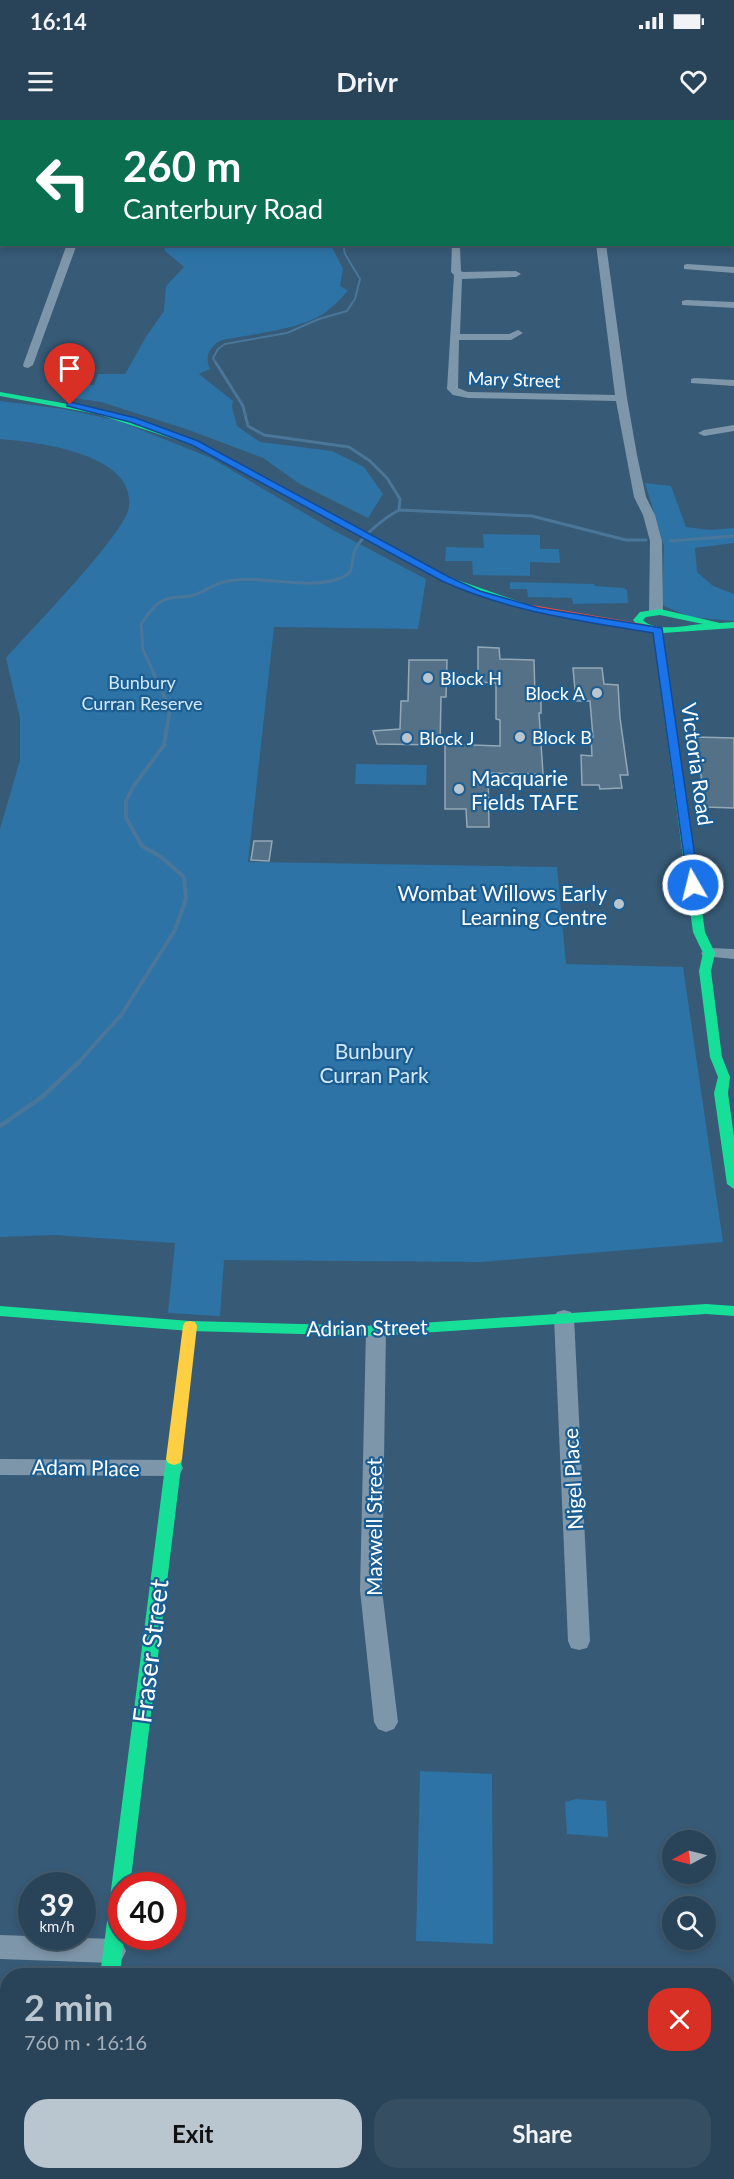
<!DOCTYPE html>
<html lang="en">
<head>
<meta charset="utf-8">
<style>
	:root { --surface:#294458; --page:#354e61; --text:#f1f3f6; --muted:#a5b0ba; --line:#455c6e; --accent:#b9c5cf }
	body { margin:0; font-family:Lato,sans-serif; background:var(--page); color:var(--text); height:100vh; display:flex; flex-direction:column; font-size:22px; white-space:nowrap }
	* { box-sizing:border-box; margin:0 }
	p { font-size:20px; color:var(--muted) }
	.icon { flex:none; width:33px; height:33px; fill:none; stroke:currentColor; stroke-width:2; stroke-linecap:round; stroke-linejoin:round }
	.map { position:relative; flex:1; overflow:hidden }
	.details { position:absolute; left:0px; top:1848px; width:735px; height:212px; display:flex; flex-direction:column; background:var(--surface); border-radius:24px 24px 0 0; box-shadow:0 3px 9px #0003,0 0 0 2px var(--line) }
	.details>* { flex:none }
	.guide { position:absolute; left:0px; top:0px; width:735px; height:126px; box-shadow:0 3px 9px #0003,0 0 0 2px var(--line); background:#0b6e4f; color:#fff; overflow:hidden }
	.needle { width:39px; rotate:263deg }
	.controls { position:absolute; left:662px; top:1710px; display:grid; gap:12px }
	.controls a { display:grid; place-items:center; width:54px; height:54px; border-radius:50%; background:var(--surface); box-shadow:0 3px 9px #0003,0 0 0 2px var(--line); font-size:30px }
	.speed { position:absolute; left:18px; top:1752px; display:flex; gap:12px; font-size:30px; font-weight:700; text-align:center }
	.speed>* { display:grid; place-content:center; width:78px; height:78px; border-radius:50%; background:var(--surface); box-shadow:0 3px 9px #0003,0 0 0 2px var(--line); line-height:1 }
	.speed small { font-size:15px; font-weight:400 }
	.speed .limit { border:9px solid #d22; background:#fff; color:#111 }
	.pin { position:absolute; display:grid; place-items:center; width:51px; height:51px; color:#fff; margin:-62px -26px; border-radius:50% 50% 50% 0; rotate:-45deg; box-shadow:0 0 6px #0007 }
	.pin .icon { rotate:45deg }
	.me { position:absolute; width:66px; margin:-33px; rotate:352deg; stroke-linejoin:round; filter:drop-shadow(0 0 4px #0008) }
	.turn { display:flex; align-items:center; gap:21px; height:126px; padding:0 24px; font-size:27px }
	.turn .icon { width:78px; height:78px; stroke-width:2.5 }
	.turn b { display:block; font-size:42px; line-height:51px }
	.round { display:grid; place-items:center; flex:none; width:63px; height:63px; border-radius:24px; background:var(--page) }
	.summary { display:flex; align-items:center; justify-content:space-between; height:102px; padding:0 24px }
	h1 { font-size:36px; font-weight:700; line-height:45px; color:var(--accent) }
	.primary-button { display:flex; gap:12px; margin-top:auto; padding:12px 24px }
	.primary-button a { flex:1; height:69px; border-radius:24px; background:var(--accent); color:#111; font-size:24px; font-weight:700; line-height:69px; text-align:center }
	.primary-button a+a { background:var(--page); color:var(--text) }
	.status { display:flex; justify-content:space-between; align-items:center; height:42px; padding:0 30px; background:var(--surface); direction:ltr }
	.status svg { height:16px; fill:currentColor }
	header { display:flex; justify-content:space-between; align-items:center; height:78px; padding:0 24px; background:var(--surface); font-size:27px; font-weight:700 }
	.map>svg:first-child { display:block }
</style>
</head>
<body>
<div class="status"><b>16:14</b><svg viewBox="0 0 49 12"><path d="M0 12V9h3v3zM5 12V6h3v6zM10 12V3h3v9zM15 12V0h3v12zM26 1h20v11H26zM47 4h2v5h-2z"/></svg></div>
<header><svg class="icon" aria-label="menu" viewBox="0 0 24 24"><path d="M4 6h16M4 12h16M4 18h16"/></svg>Drivr<svg class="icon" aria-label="heart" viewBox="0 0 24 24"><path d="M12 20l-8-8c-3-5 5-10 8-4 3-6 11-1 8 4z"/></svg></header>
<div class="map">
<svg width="734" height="2059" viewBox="0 0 734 2059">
	<rect width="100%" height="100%" fill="#375a76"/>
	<!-- green -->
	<path fill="#2d73a6" d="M 168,124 L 331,125 L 343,149 L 340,166 L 348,171 C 340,179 332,188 323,194 C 300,209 249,215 222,220 C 210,226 204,236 210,249 L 199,254 L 233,281 L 232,287 L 237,306 L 260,322 L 332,331 L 364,347 L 383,374 L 368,398 L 300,364 L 263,338 L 186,309 L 101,282 L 74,278 L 70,271 L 56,265 L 94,265 L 98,254 L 125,254 L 146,217 L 164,191 L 166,166 L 184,147 L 164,130 Z
		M 0,281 L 64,289 L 119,301 L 211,338 L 333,410 L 426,459 L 418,509 L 274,507 L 248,742 L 557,747 L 566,844 L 683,847 L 723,1122 L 481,1142 L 224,1140 L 220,1196 L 168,1193 L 175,1123 L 53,1115 L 0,1117 L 0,709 L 20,640 L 20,598 L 6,538 C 28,513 126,413 129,387 C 136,333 36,322 0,319 Z
		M 645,363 L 671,366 L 686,407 L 710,410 L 734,408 L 734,423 L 695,428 L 697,452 L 713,466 L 734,474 L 734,501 L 690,497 L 662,485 L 664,426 Z
		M 483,414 L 540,415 L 540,429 L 559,429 L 560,443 L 530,442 L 530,456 L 473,455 L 472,441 L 445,441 L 446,427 L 484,428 Z
		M 510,462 L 594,464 L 595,466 L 624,468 L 627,470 L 628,483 L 573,484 L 572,478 L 528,477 L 527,469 L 510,469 Z
		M 356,644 L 427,645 L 426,665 L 355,664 Z
		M 420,1651 L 492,1654 L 493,1824 L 416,1821 Z
		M 576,1679 L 606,1681 L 608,1717 L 567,1714 L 565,1682 Z"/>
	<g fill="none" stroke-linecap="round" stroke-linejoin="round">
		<!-- stream-far3 -->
		<path stroke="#497699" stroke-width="2" d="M 128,0 L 132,2
			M 217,245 L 213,238 L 218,229 L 225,224 L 287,213 L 319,199 L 347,191 L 355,179 L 360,159 L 345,134 L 343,124"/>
		<!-- stream-far2 -->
		<path stroke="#497699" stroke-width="3" d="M 399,390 L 532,396 L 626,420 L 646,420
			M 670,421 L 734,416
			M 154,553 L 143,530 L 141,504 C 148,495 155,482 167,479 C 176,476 186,478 194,475 C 204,472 213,464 224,462 C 261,453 302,471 338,459 C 358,452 349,444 355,430 C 361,416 386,397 399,390 L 400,379 L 387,358 L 370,341 L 349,327 L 264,315 L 248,306 L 243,286 L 216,243"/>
		<!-- stream-far1 -->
		<path stroke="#497699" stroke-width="4" d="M 78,943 L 122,894 L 175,810 L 186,779 L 184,757 L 161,737 L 142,726 L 126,698 L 126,681 L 133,667 L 164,625 L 170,589 L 153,552"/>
		<!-- stream -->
		<path stroke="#497699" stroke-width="4.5" d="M 0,1006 L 42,977 L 79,942"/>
	</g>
	<!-- building -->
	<path fill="#557187" stroke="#93a8b7" stroke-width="1.5" d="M 478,527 L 499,528 L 500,539 L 534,540 L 535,577 L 541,577 L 541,593 L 539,593 L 543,654 L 488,653 L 489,707 L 467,707 L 466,689 L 445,689 L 445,624 L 500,626 L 500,600 L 496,599 L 496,563 L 478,562 Z
		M 409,540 L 447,540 L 446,577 L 441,577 L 440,625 L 377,624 L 373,611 L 400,609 L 401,581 L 408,581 Z
		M 573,548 L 602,548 L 604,564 L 618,565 L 620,598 L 628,655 L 620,655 L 622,668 L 600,669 L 599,665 L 582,665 L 581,635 L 592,636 L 591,617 L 593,617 L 590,581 L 576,581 Z
		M 695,617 L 734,618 L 734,688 L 706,687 Z
		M 254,721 L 272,721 L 269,741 L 251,740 Z"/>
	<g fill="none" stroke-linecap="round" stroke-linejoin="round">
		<!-- street -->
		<path fill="#7e96a9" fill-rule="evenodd" d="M 583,0 L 591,0 L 591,2 L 583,2 Z
			M 2,49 L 2,55 L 0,56 L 0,50 Z
			M 0,88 L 2,88 L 2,94 L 0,94 Z
			M 67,124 L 77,124 L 33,245 L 28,248 L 24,247 L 23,245 Z
			M 452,124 L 462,124 L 460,128 L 461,151 L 463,152 L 516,151 L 521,154 L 516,157 L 462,159 L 460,214 L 509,214 L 518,210 L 523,213 L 511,220 L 459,220 L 458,268 L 468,272 L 615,275 L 596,124 L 606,124 L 627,278 L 637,335 L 646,377 L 655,395 L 662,421 L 663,491 L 661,494 L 656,495 L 649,491 L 650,421 L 643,395 L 634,377 L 616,281 L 468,278 L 453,275 L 447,269 L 454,155 L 451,152 Z
			M 490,124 L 519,124 L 520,125 L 515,128 Z
			M 687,144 L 734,147 L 734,153 L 684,149 L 684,145 Z
			M 686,180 L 734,182 L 734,188 L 682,185 L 682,181 Z
			M 695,258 L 734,260 L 734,266 L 691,263 L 691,259 Z
			M 734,305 L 734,311 L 704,316 L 698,313 L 704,310 Z
			M 709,828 L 734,829 L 734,839 L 703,836 L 701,833 Z
			M 564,1190 L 571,1192 L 574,1197 L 590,1521 L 587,1528 L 579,1530 L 571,1528 L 568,1521 L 554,1197 L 557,1192 Z
			M 376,1204 L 383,1206 L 386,1211 L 382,1470 L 398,1602 L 394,1609 L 386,1612 L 378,1609 L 374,1602 L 360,1470 L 366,1211 L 369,1206 Z
			M 0,1339 L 173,1340 L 180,1342 L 183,1348 L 180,1354 L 173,1356 L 0,1355 Z
			M 0,1815 L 113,1819 L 122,1823 L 126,1831 L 122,1839 L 113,1843 L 0,1839 Z
			M 72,2052 L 100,2052 L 100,2059 L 72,2059 Z"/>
		<!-- fast -->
		<path fill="#16e098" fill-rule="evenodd" d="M 0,272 L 102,290 L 198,321 L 449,457 L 537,488 L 532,491 L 492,480 L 443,461 L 192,325 L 97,294 L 0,276 Z
			M 660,489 L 720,503 L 734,502 L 734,508 L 663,513 L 705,812 L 715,833 L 711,851 L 722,937 L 730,957 L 728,973 L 734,1017 L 734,1069 L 727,1064 L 714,973 L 718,957 L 710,937 L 699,851 L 703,833 L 693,812 L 653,512 L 641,509 L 633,500 L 640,492 ZM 660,495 L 703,504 C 686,505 655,513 643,500 L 646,497 Z
			M 706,1184 L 734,1186 L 734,1196 L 706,1194 L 376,1216 L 190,1211 L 0,1196 L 0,1186 L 190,1201 L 376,1206 Z
			M 174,1333 L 180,1335 L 182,1339 L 130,1766 L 122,1766 L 122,1816 L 124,1816 L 120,1856 L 100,1856 L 166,1339 L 168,1335 Z"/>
		<!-- slow -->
		<path fill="#ffcf43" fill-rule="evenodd" d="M 190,1201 L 195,1202 L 197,1206 L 182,1339 L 180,1343 L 174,1345 L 168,1343 L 166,1339 L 183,1206 L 185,1202 Z"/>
		<!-- jam -->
		<path fill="#f24e42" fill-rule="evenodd" d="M 532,485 L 644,504 L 649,507 L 644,510 L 529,490 L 529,486 Z"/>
	</g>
	<!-- route -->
	<path fill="#1a73e8" stroke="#114b97" stroke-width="1.5" d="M 70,282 L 136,298 L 198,321 L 449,457 L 480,471 L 539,488 L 662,508 L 699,765 L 698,768 L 693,769 L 688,765 L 653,513 C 581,501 510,492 442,461 L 192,325 L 130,302 L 67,286 L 67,283 Z"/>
	<!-- markers -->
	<g fill="#b9c5cf" stroke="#1c5e91" stroke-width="2">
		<circle cx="428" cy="558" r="6"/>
		<circle cx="597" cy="573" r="6"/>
		<circle cx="520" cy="617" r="6"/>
		<circle cx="407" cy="618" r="6"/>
		<circle cx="459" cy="669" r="6"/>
		<circle cx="619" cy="784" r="6"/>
	</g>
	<g text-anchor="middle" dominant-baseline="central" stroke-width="4.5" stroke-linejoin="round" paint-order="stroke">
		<!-- far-street labels -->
		<g font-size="18" fill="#fff" stroke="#1c5e91">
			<text transform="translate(514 259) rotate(2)">Mary Street</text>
		</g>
		<!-- far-poi labels -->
		<g font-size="18" fill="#fff" stroke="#1c5e91" text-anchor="start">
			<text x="440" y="558">Block H</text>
			<text x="585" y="573" text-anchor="end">Block A</text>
			<text x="532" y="617">Block B</text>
			<text x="419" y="618">Block J</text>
		</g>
		<!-- far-park labels -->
		<g font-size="18" fill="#d1e9fa" stroke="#1c5e91">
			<text x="142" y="562">Bunbury<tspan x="142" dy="21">Curran Reserve</tspan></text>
		</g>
		<!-- street labels -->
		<g font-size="21" fill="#fff" stroke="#1c5e91">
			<text transform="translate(698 644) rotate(82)">Victoria Road</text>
			<text transform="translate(367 1207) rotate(-1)">Adrian Street</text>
			<text transform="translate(86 1347) rotate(1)">Adam Place</text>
			<text transform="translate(572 1359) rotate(-93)">Nigel Place</text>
			<text transform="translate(373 1407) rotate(-90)">Maxwell Street</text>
		</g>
		<!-- poi labels -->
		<g font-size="21" fill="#fff" stroke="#1c5e91" text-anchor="start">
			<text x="471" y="657">Macquarie<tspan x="471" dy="24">Fields TAFE</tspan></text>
			<text x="607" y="772" text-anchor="end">Wombat Willows Early<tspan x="607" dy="24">Learning Centre</tspan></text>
		</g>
		<!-- park labels -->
		<g font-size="21" fill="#d1e9fa" stroke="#1c5e91">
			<text x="374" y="930">Bunbury<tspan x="374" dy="24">Curran Park</tspan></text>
		</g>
		<!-- near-street labels -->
		<g font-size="26" fill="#fff" stroke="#1c5e91">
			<text transform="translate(150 1531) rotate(-83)">Fraser Street</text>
		</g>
	</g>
</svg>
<div class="controls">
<a><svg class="needle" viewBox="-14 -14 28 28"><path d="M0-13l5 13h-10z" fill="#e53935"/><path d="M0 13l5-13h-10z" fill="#a5b0ba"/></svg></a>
<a><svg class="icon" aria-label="search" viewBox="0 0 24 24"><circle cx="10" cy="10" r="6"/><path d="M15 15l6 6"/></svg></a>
</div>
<div class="speed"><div>39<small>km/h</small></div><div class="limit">40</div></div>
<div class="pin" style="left:70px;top:285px;background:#d93025"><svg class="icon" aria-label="arrive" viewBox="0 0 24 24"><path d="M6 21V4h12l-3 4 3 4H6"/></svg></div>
<svg class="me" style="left:693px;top:765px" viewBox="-20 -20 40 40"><circle r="17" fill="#1a73e8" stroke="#fff" stroke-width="3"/><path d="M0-11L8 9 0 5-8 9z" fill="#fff"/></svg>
<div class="guide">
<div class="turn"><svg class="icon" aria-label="left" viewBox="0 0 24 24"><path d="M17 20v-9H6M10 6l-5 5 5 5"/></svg><div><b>260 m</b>Canterbury Road</div></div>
</div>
<section class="details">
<div class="summary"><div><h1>2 min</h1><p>760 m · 16:16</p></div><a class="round" style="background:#d93025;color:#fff"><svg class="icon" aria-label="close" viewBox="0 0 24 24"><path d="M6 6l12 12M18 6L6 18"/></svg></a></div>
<div class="primary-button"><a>Exit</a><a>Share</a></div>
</section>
</div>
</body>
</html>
